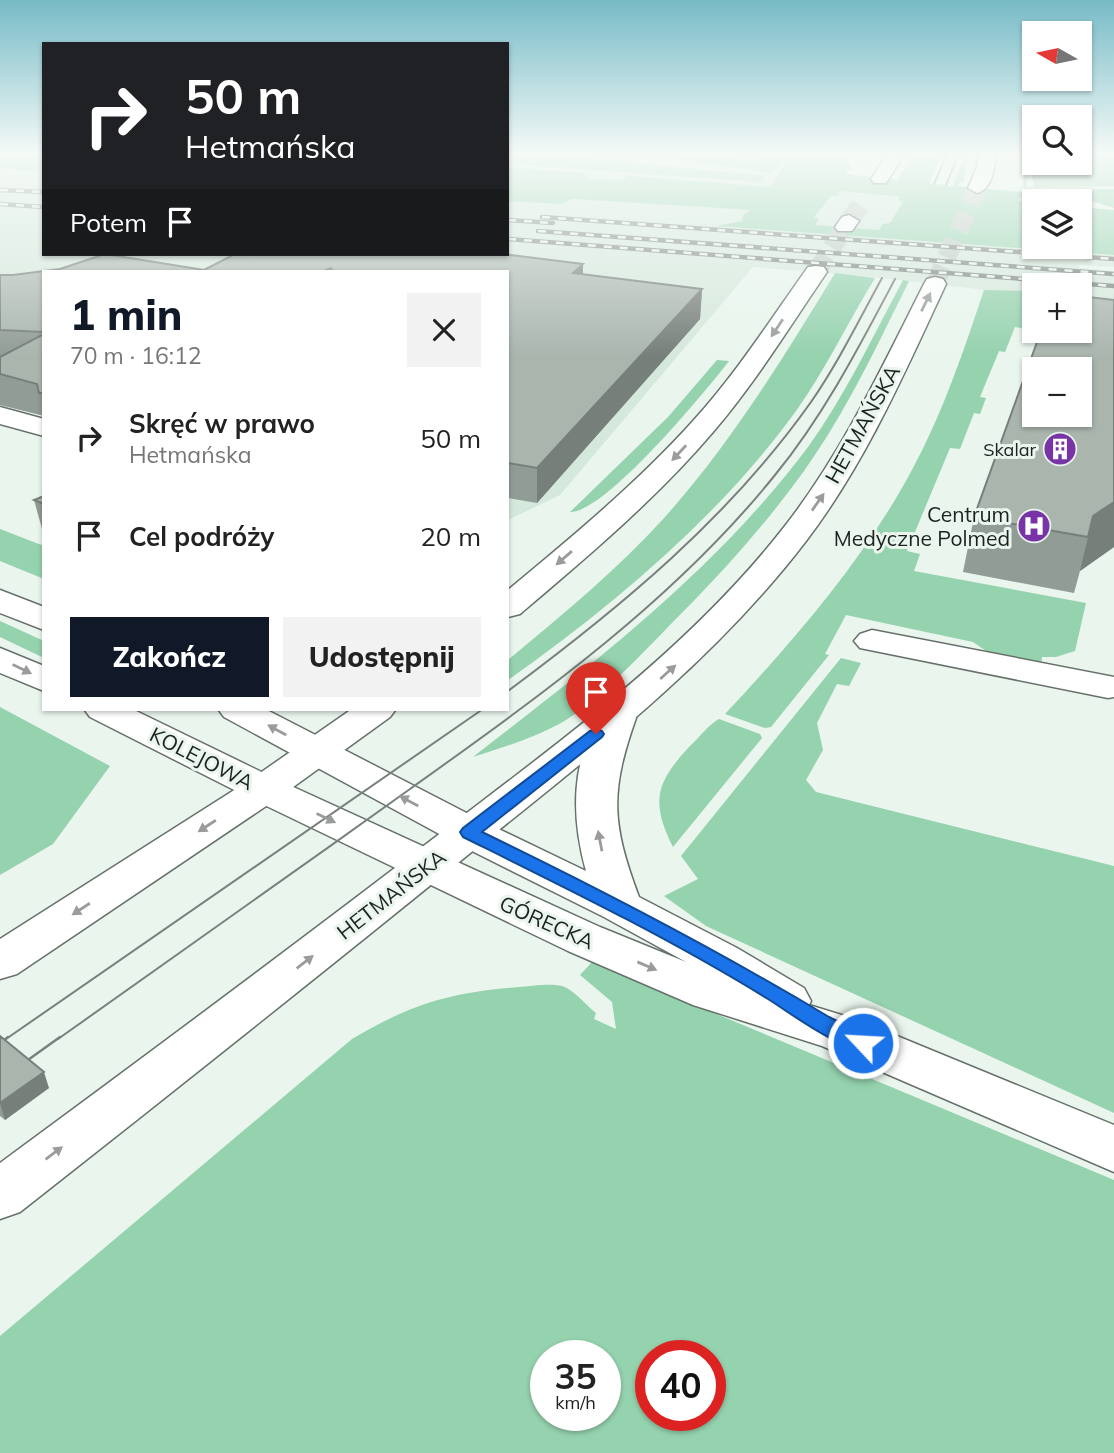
<!DOCTYPE html>
<html lang="pl">
<head>
<meta charset="utf-8">
<style>
	:root { --surface:#fff; --page:#f2f2f2; --text:#222; --muted:#767676; --accent:#111827 }
	body { margin:0; font-family:Mulish,sans-serif; background:var(--page); color:var(--text); height:100vh; display:flex; flex-direction:column; font-size:26px; white-space:nowrap }
	* { box-sizing:border-box; margin:0 }
	p { font-size:23px; color:var(--muted) }
	.icon { flex:none; width:38px; height:38px; fill:none; stroke:currentColor; stroke-width:2; stroke-linecap:round; stroke-linejoin:round }
	.map { position:relative; flex:1; overflow:hidden }
	.details { position:absolute; left:42px; top:270px; width:467px; height:441px; display:flex; flex-direction:column; background:var(--surface); border-radius:0px; box-shadow:0 2px 5px #0004 }
	.details>* { flex:none }
	.guide { position:absolute; left:42px; top:42px; width:467px; height:214px; border-radius:0px; box-shadow:0 2px 5px #0004; background:#202124; color:#fff; overflow:hidden }
	.needle { width:46px; rotate:279deg }
	.tools { position:absolute; left:1022px; top:21px; display:grid; gap:14px }
	.tools a { display:grid; place-items:center; width:70px; height:70px; border-radius:0px; background:var(--surface); box-shadow:0 2px 5px #0004; font-size:35px }
	.speed { position:absolute; left:530px; top:1340px; display:flex; gap:14px; font-size:35px; font-weight:700; text-align:center }
	.speed>* { display:grid; place-content:center; width:91px; height:91px; border-radius:50%; background:var(--surface); box-shadow:0 2px 5px #0004; line-height:1 }
	.speed small { font-size:18px; font-weight:400 }
	.speed .limit { border:10px solid #d22; background:#fff; color:#111 }
	.pin { position:absolute; display:grid; place-items:center; width:60px; height:60px; color:#fff; margin:-72px -30px; border-radius:50% 50% 50% 0; rotate:-45deg; box-shadow:0 0 7px #0007 }
	.pin .icon { rotate:45deg }
	.me { position:absolute; width:77px; margin:-38px; rotate:295deg; stroke-linejoin:round; filter:drop-shadow(0 0 5px #0008) }
	.turn { display:flex; align-items:center; gap:24px; height:147px; padding:0 28px; font-size:32px }
	.turn .icon { width:91px; height:91px; stroke-width:2.5 }
	.turn b { display:block; font-size:49px; line-height:60px }
	.then { display:flex; align-items:center; height:66px; padding:0 28px; background:#0003; gap:14px; font-size:26px }
	.round { display:grid; place-items:center; flex:none; width:74px; height:74px; border-radius:0px; background:var(--page) }
	.headline { display:flex; align-items:center; justify-content:space-between; height:119px; padding:0 28px }
	h1 { font-size:42px; font-weight:800; line-height:52px; color:var(--accent) }
	.primary-button { display:flex; gap:14px; margin-top:auto; padding:14px 28px }
	.primary-button a { flex:1; height:80px; border-radius:0px; background:var(--accent); color:#fff; font-size:28px; font-weight:800; line-height:80px; text-align:center }
	.primary-button a+a { background:var(--page); color:var(--text) }
	ul { padding:0; list-style:none }
	li { display:flex; align-items:center; gap:21px; height:98px; padding:0 28px }
	li div { flex:1 }
	li b { display:block; font-size:26px }
	li em { font-style:normal }
	.map>svg:first-child { display:block }
</style>
</head>
<body>
<div class="map">
<svg width="1114" height="1453" viewBox="0 0 1114 1453">
	<rect width="100%" height="100%" fill="#e9f5ed"/>
	<!-- built -->
	<path fill="#d5e8dc" d="M 0,154 L 44,154 L 44,254 L 508,254 L 508,154 L 730,154 L 800,168 L 820,176 L 1059,200 L 1034,201 L 1034,247 L 1114,255 L 1114,267 L 1079,265 L 1080,268 L 1114,271 L 1114,299 L 1080,295 L 1080,285 L 1034,285 L 1034,291 L 995,291 L 854,275 L 753,267 L 560,495 L 508,520 L 508,271 L 44,271 L 0,403 Z"/>
	<!-- green -->
	<path fill="#95d2ae" fill-rule="evenodd" d="M 0,154 L 44,154 L 44,172 L 0,168 Z
		M 508,154 L 547,154 L 765,176 L 761,182 L 508,164 Z
		M 645,154 L 698,154 L 783,163 L 771,173 Z
		M 719,154 L 845,154 L 853,170 L 848,170 L 846,174 L 898,180 L 912,154 L 941,154 L 929,183 L 953,186 L 965,154 L 969,154 L 963,182 L 960,182 L 958,186 L 1021,192 L 1027,187 L 1023,186 L 1025,154 L 1034,154 L 1034,163 L 1080,163 L 1080,154 L 1114,157 L 1114,186 L 1034,187 L 1028,156 L 1026,196 L 1020,196 L 1018,201 L 1034,203 L 1034,247 L 1080,247 L 1080,207 L 1114,210 L 1114,255 L 717,226 L 742,221 L 743,215 L 750,210 L 573,199 L 560,204 L 508,201 L 508,167 L 583,173 L 587,179 L 621,180 L 629,176 L 771,187 L 786,163 ZM 841,191 L 900,197 L 898,200 L 903,202 L 890,223 L 883,224 L 879,230 L 815,225 L 819,219 L 814,217 L 831,196 L 837,196 Z
		M 1033,189 L 1114,189 L 1114,208 L 1082,198 Z
		M 835,273 L 875,278 C 848,322 826,369 796,411 C 719,517 614,605 508,680 L 508,660 C 562,615 618,569 665,517 C 731,443 784,357 835,273 Z
		M 903,280 L 909,281 C 877,346 846,412 804,471 C 763,528 717,578 668,627 C 641,655 598,700 566,720 C 537,737 504,747 473,757 C 593,664 716,570 808,447 C 845,396 873,336 903,280 Z
		M 984,290 L 1034,291 L 1034,330 L 1015,327 L 1005,352 L 999,351 L 980,397 L 986,398 L 980,414 L 974,413 L 960,449 L 950,448 L 907,551 L 920,554 L 914,571 L 1086,603 L 1075,651 L 1056,657 L 1042,657 L 1041,666 L 989,653 L 973,642 L 846,615 L 825,654 L 829,655 L 771,727 L 765,728 L 725,714 C 795,639 864,560 913,468 C 943,412 964,350 984,290 Z
		M 717,360 L 729,361 C 706,391 605,513 570,512 L 668,417 Z
		M 0,529 L 44,546 L 44,579 L 0,561 Z
		M 0,621 L 44,641 L 44,658 L 0,637 Z
		M 841,658 L 861,663 L 849,686 L 837,684 L 817,723 L 823,750 L 806,780 L 816,792 L 1114,866 L 1114,1113 L 706,926 L 664,896 L 698,879 L 681,856 Z
		M 0,707 L 110,766 L 53,844 L 0,875 Z
		M 719,719 L 760,734 L 762,738 L 673,847 C 650,801 656,782 691,745 C 700,737 708,725 719,719 Z
		M 592,962 L 1114,1180 L 1114,1453 L 0,1453 L 0,1336 L 352,1039 C 411,1004 451,992 519,987 C 531,986 550,983 562,986 C 573,989 587,1006 596,1013 L 594,1019 L 616,1029 L 612,1002 L 580,975 ZM 546,1356 L 606,1356 L 606,1416 L 546,1416 ZM 651,1356 L 710,1356 L 710,1416 L 651,1416 Z"/>
	<g fill="none" stroke-linecap="round" stroke-linejoin="round">
		<!-- major-tunnel -->
		<path stroke="#c0cbc4" stroke-width="19" stroke-dasharray="19 10" stroke-linecap="butt" d="M 849,221 L 866,198
			M 816,272 L 845,227
			M 935,284 L 977,188"/>
		<defs>
			<path id="minor" d="M 0,407 L 44,419 L 44,436 L 0,424 Z
				M 0,590 L 44,607 L 44,630 L 0,613 Z
				M 872,630 L 1114,677 L 1114,697 L 1108,698 L 860,648 L 854,641 L 860,634 Z
				M 0,648 L 44,666 L 44,691 L 0,673 Z
				M 617,707 L 630,710 L 636,718 C 610,792 611,822 639,897 L 737,948 L 804,988 L 811,1001 L 809,1005 L 858,1020 L 1114,1125 L 1114,1172 L 822,1046 L 693,1005 L 568,951 L 250,798 L 90,717 L 84,709 L 132,709 L 278,780 L 600,927 L 686,962 L 604,917 L 454,842 L 224,717 L 218,709 L 265,709 L 484,822 L 586,871 C 571,817 570,758 604,710 Z"/>
			<path id="major" d="M 887,154 L 905,154 L 886,183 L 874,183 L 871,179 Z
				M 978,154 L 996,154 C 995,167 992,190 977,193 L 968,188 L 977,167 Z
				M 849,215 L 859,221 L 852,231 L 838,231 L 835,227 L 842,217 Z
				M 816,266 L 824,267 L 827,272 C 790,326 756,382 713,432 C 656,499 587,557 520,614 L 508,617 L 508,590 C 572,537 637,483 693,421 C 736,374 771,319 808,267 Z
				M 935,277 L 943,279 L 946,284 C 905,372 865,464 806,541 C 712,664 588,758 469,854 C 320,975 170,1094 20,1212 L 0,1219 L 0,1163 C 148,1054 296,944 442,832 C 563,739 690,648 785,526 C 842,453 882,367 924,284 L 927,279 Z
				M 352,709 L 396,709 L 390,717 L 278,798 L 17,974 L 0,979 L 0,939 L 250,780 Z"/>
		</defs>
		<!-- minor casing -->
		<use href="#minor" stroke="#67716b" stroke-width="3"/>
		<!-- major casing -->
		<use href="#major" stroke="#67716b" stroke-width="3"/>
		<!-- minor -->
		<use href="#minor" fill="#fff" fill-rule="evenodd"/>
		<!-- major -->
		<use href="#major" fill="#fff" fill-rule="evenodd"/>
		<!-- tram-far1 -->
		<path stroke="#79817c" stroke-width="2" d="M 934,184 L 947,154
			M 946,185 L 959,154
			M 508,691 C 621,607 729,518 811,402 C 838,363 859,320 882,278
			M 6,1039 L 483,709
			M 58,1039 C 175,956 293,873 410,789 C 540,696 674,601 775,475 C 824,415 859,347 895,279"/>
		<!-- tram -->
		<path stroke="#79817c" stroke-width="2.5" d="M 0,1043 L 8,1037
			M 0,1080 L 60,1037"/>
		<defs>
			<path id="rail" d="M 0,190 L 44,192
				M 0,204 L 44,207
				M 542,217 L 1114,259
				M 508,220 L 553,223
				M 538,231 L 1114,274
				M 508,239 L 1114,286"/>
		</defs>
		<!-- rail casing -->
		<use href="#rail" stroke="#79817c" stroke-width="4.5"/>
		<!-- rail -->
		<use href="#rail" stroke="#e9f5ed" stroke-width="2.5" stroke-dasharray="8" stroke-linecap="butt"/>
	</g>
	<!-- wall -->
	<path fill="#929c96" d="M 105,254 L 204,270 L 235,254 L 404,254 L 412,255 L 413,254 L 503,254 L 583,264 L 583,274 L 702,289 L 700,319 L 537,503 L 508,498 L 508,271 L 44,271 L 44,416 L 0,405 L 0,275 L 13,275 L 60,269 Z
		M 1041,331 L 1114,547 L 1080,571 L 1074,593 L 963,572 L 974,517 Z
		M 44,496 L 44,536 L 34,500 Z
		M 0,1036 L 49,1088 L 5,1120 L 0,1116 Z"/>
	<!-- shaded-wall -->
	<path fill="#777f7a" d="M 583,264 L 583,292 L 573,273 Z
		M 702,289 L 700,319 L 537,503 L 537,468 Z
		M 1114,502 L 1114,547 L 1080,571 L 1093,516 Z
		M 44,1072 L 49,1088 L 5,1120 L 0,1103 Z"/>
	<!-- building -->
	<path fill="#aab5ae" stroke="#777f7a" stroke-width="2" fill-rule="evenodd" d="M 105,254 L 204,270 L 235,254 L 404,254 L 412,255 L 413,254 L 503,254 L 583,264 L 573,273 L 702,289 L 537,468 L 508,463 L 508,271 L 333,271 L 331,268 L 324,271 L 44,271 L 44,332 L 0,330 L 0,275 L 13,275 L 60,269 Z
		M 1080,296 L 1114,300 L 1114,502 L 1093,516 L 1088,537 L 974,517 L 1041,331 L 1080,331 ZM 1034,369 L 1080,369 L 1080,415 L 1034,415 Z
		M 44,334 L 44,393 L 39,393 L 37,384 L 0,374 L 0,357 Z
		M 44,496 L 44,504 L 34,500 Z
		M 0,1036 L 44,1072 L 0,1103 Z"/>
	<!-- one-way arrows -->
	<defs><path id="oneway-solid" d="M-6-.8H1V-3.2L6.5 0L1 3.2V.8H-6Z" transform="scale(1.75)"/></defs>
	<g fill="#999c9a">
		<use href="#oneway-solid" transform="translate(926 302) rotate(-64)"/>
		<use href="#oneway-solid" transform="translate(777 328) rotate(124)"/>
		<use href="#oneway-solid" transform="translate(679 453) rotate(133)"/>
		<use href="#oneway-solid" transform="translate(818 502) rotate(-55)"/>
		<use href="#oneway-solid" transform="translate(564 558) rotate(139)"/>
		<use href="#oneway-solid" transform="translate(22 669) rotate(26)"/>
		<use href="#oneway-solid" transform="translate(668 672) rotate(-42)"/>
		<use href="#oneway-solid" transform="translate(277 730) rotate(-151)"/>
		<use href="#oneway-solid" transform="translate(409 801) rotate(-152)"/>
		<use href="#oneway-solid" transform="translate(326 818) rotate(26)"/>
		<use href="#oneway-solid" transform="translate(207 826) rotate(147)"/>
		<use href="#oneway-solid" transform="translate(600 841) rotate(-101)"/>
		<use href="#oneway-solid" transform="translate(81 909) rotate(147)"/>
		<use href="#oneway-solid" transform="translate(305 962) rotate(-38)"/>
		<use href="#oneway-solid" transform="translate(647 966) rotate(23)"/>
		<use href="#oneway-solid" transform="translate(54 1153) rotate(-37)"/>
	</g>
	<!-- sky -->
	<linearGradient id="sky" x2="0" y2="1"><stop stop-color="#77bbc7"/><stop offset="0.43" stop-color="#f5faf7"/><stop offset="1" stop-color="#f5faf7" stop-opacity="0"/></linearGradient>
	<rect width="1114" height="357" fill="url(#sky)"/>
	<!-- route -->
	<path fill="#1a73e8" stroke="#114b97" stroke-width="2" d="M 596,729 L 602,731 L 604,734 L 602,737 L 482,832 C 602,890 714,948 829,1017 C 840,1023 869,1034 874,1043 L 870,1049 C 847,1056 789,1012 768,999 C 669,938 566,888 463,837 L 460,832 L 463,828 L 590,731 Z"/>
	<!-- icons -->
	<defs>
		<symbol id="building-disc" viewBox="-11 -11 22 22"><circle r="9.5" fill="#7834a7" stroke="#e9f5ed"/><path d="M-4-6H4V6H1V3H-1V6H-4ZM-2.5-4.3h1.7v1.8h-1.7ZM.8-4.3h1.7v1.8H.8ZM-2.5-1h1.7V.8h-1.7ZM.8-1h1.7V.8H.8Z" fill="#fff"/></symbol>
		<symbol id="hospital-disc" viewBox="-11 -11 22 22"><circle r="9.5" fill="#7834a7" stroke="#e9f5ed"/><path d="M-5-5h3v3.5h4V-5h3V5h-3V1.5h-4V5h-3Z" fill="#fff"/></symbol>
	</defs>
	<g fill-rule="evenodd">
		<use href="#building-disc" x="1041" y="430" width="38" height="38"/>
		<use href="#hospital-disc" x="1015" y="507" width="38" height="38"/>
	</g>
	<g text-anchor="middle" dominant-baseline="central" stroke-width="6" stroke-linejoin="round" paint-order="stroke">
		<!-- far-poi labels -->
		<g font-size="18" fill="#1d221f" stroke="#e9f5ed" text-anchor="end">
			<text x="1036" y="449">Skalar</text>
		</g>
		<!-- street labels -->
		<g font-size="21" fill="#1d221f" stroke="#e9f5ed">
			<text transform="translate(862 424) rotate(-61)">HETMAŃSKA</text>
			<text transform="translate(202 758) rotate(27)">KOLEJOWA</text>
			<text transform="translate(391 894) rotate(-38)">HETMAŃSKA</text>
			<text transform="translate(547 922) rotate(24)">GÓRECKA</text>
		</g>
		<!-- poi labels -->
		<g font-size="21" fill="#1d221f" stroke="#e9f5ed" text-anchor="end">
			<text x="1010" y="514">Centrum<tspan x="1010" dy="24">Medyczne Polmed</tspan></text>
		</g>
	</g>
</svg>
<div class="tools">
<a><svg class="needle" viewBox="-14 -14 28 28"><path d="M0-13l5 13h-10z" fill="#e53935"/><path d="M0 13l5-13h-10z" fill="#767676"/></svg></a>
<a><svg class="icon" aria-label="search" viewBox="0 0 24 24"><circle cx="10" cy="10" r="6"/><path d="M15 15l6 6"/></svg></a>
<a><svg class="icon" aria-label="layers" viewBox="0 0 24 24"><path d="M12 4l9 5-9 5-9-5zM3 14l9 5 9-5"/></svg></a>
<a>+</a>
<a>−</a>
</div>
<div class="speed"><div>35<small>km/h</small></div><div class="limit">40</div></div>
<div class="pin" style="left:596px;top:734px;background:#d93025"><svg class="icon" aria-label="arrive" viewBox="0 0 24 24"><path d="M6 21V4h12l-3 4 3 4H6"/></svg></div>
<svg class="me" style="left:863px;top:1043px" viewBox="-20 -20 40 40"><circle r="17" fill="#1a73e8" stroke="#fff" stroke-width="3"/><path d="M0-11L8 9 0 5-8 9z" fill="#fff"/></svg>
<div class="guide">
<div class="turn"><svg class="icon" aria-label="right" viewBox="0 0 24 24"><path d="M7 20v-9h11M14 6l5 5-5 5"/></svg><div><b>50 m</b>Hetmańska</div></div>
<div class="then">Potem<svg class="icon" aria-label="arrive" viewBox="0 0 24 24"><path d="M6 21V4h12l-3 4 3 4H6"/></svg></div>
</div>
<section class="details">
<div class="headline"><div><h1>1 min</h1><p>70 m · 16:12</p></div><a class="round"><svg class="icon" aria-label="close" viewBox="0 0 24 24"><path d="M6 6l12 12M18 6L6 18"/></svg></a></div>
<ul>
<li><svg class="icon" aria-label="right" viewBox="0 0 24 24"><path d="M7 20v-9h11M14 6l5 5-5 5"/></svg><div><b>Skręć w prawo</b><p>Hetmańska</p></div><em>50 m</em></li>
<li><svg class="icon" aria-label="arrive" viewBox="0 0 24 24"><path d="M6 21V4h12l-3 4 3 4H6"/></svg><div><b>Cel podróży</b></div><em>20 m</em></li>
</ul>
<div class="primary-button"><a>Zakończ</a><a>Udostępnij</a></div>
</section>
</div>
</body>
</html>
